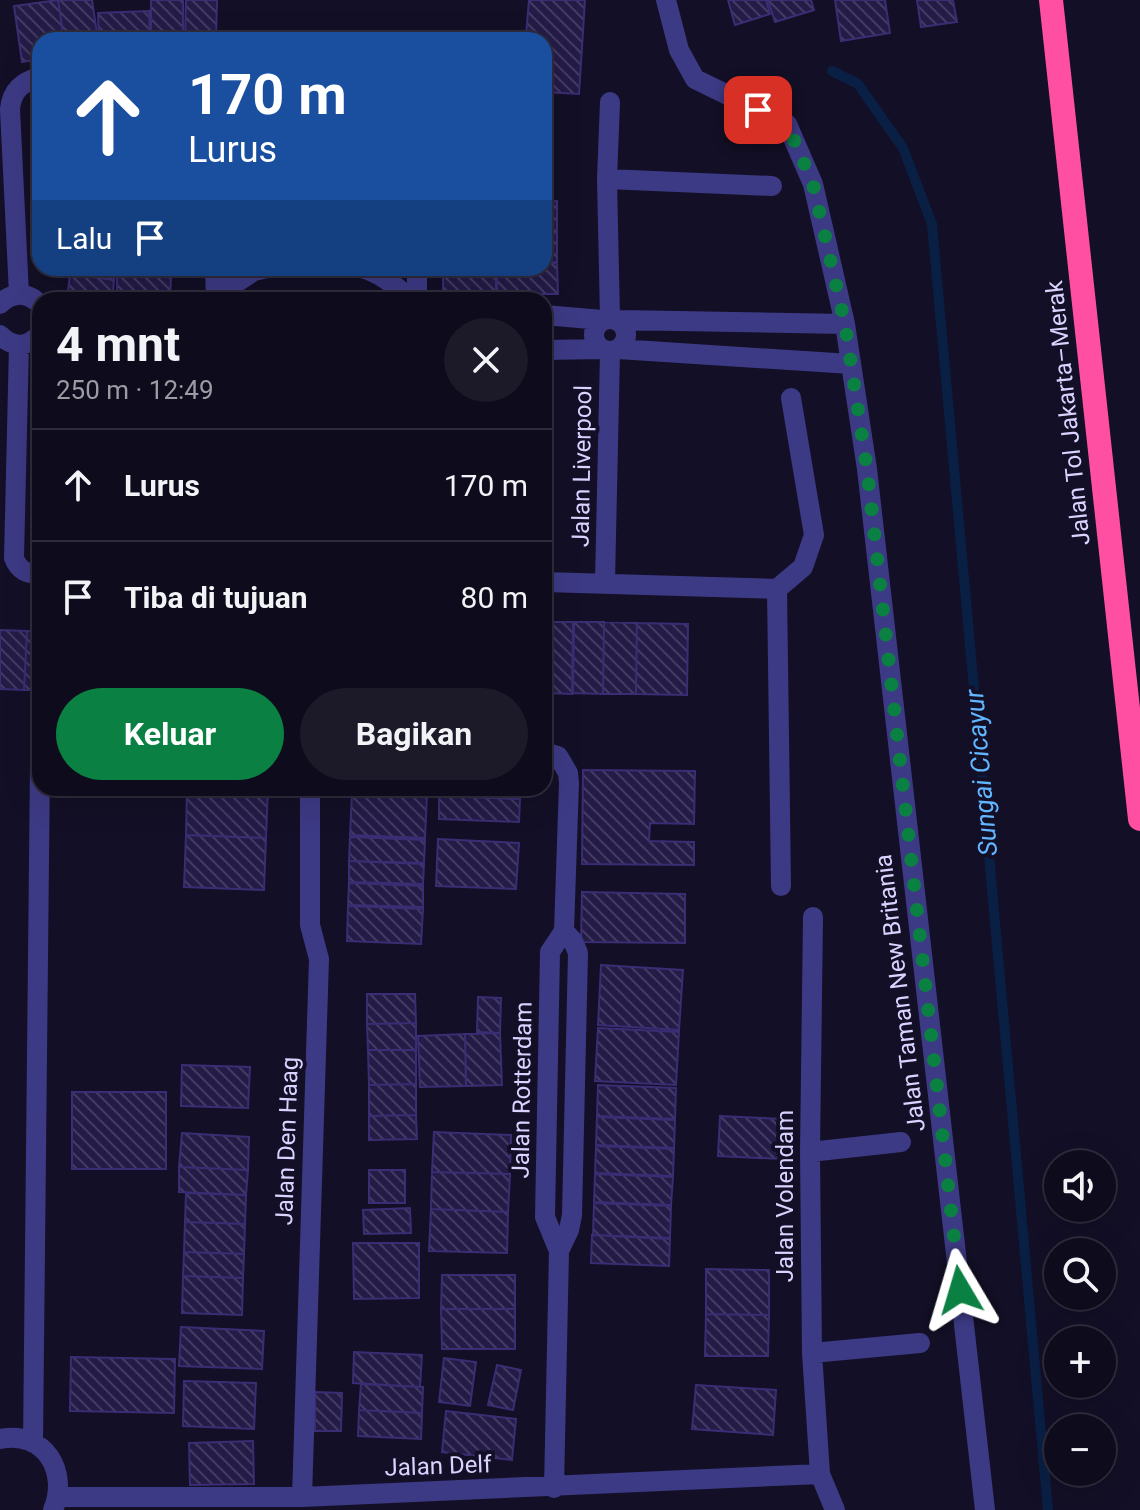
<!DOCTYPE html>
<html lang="id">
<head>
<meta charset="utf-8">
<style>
	:root { --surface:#0e0b1c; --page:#1c1929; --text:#f1f3f6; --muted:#9b9ba3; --line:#2e2b3b; --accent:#0b8043 }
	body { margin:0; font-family:Roboto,sans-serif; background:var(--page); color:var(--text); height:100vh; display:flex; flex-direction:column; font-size:30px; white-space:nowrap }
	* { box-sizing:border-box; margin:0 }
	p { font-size:26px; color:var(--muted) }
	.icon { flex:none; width:44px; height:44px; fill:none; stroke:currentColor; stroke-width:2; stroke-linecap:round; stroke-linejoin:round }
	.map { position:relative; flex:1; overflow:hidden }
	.drawer { position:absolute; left:32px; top:292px; width:520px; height:504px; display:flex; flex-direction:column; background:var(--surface); border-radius:24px; box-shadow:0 8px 32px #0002,0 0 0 2px var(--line) }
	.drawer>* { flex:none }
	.guide { position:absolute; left:32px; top:32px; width:520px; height:244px; border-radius:24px; box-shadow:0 8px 32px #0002,0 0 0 2px var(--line); background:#1a4fa0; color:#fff; overflow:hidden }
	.buttons { position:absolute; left:1044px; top:1150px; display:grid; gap:16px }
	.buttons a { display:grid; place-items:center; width:72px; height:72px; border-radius:50%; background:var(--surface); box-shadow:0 8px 32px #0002,0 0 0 2px var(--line); font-size:40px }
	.pin { position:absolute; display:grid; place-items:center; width:68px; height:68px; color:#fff; margin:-34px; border-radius:16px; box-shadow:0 4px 12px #0006 }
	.me { position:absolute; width:88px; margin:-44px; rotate:353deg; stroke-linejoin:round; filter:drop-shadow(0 0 6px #0008) }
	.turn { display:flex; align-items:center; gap:28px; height:168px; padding:0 24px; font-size:36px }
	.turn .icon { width:104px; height:104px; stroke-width:2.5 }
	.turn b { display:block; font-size:56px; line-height:68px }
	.then { display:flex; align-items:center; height:76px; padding:0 24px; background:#0003; gap:16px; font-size:30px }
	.round { display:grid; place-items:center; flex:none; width:84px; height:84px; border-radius:42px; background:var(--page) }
	.overview { display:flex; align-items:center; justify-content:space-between; height:136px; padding:0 24px }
	h1 { font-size:48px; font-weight:700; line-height:60px }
	.action { display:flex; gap:16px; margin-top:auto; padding:16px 24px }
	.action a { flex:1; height:92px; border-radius:48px; background:var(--accent); color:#fff; font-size:32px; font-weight:700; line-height:92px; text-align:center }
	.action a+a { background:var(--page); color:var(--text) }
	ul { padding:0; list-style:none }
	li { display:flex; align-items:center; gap:24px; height:112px; padding:0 24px; border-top:2px solid var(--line) }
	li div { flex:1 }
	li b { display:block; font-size:30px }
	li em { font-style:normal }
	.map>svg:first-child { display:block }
</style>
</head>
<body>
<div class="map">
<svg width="1140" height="1510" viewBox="0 0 1140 1510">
	<defs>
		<pattern id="building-back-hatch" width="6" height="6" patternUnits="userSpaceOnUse" patternTransform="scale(2)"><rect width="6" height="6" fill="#241b47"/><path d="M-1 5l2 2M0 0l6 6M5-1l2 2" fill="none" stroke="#433b63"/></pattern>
	</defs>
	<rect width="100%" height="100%" fill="#130f26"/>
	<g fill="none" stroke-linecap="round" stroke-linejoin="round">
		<!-- stream -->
		<path stroke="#0a1f44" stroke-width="10" d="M 832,71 L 858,84 L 903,148 L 932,224 L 1048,1510"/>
	</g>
	<!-- building -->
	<path fill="url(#building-back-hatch)" stroke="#3b2d73" stroke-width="2" d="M 58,0 L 64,40 L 40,40 L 40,59 L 22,62 L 14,6 Z
		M 58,0 L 92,0 L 98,40 L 64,40 Z
		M 151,0 L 183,0 L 183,40 L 151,40 Z
		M 186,0 L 217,0 L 216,40 L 185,40 Z
		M 529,0 L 585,0 L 579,94 L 544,92 L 544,40 L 484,40 L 484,33 L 526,35 Z
		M 728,0 L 766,0 L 770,14 L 735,25 Z
		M 768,0 L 811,0 L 814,10 L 775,22 Z
		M 835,0 L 885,0 L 890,33 L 841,41 Z
		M 917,0 L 953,0 L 957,22 L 921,27 Z
		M 149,11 L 150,40 L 99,40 L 98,13 Z
		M 557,201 L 557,233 L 544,233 L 544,202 Z
		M 544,233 L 557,233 L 557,262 L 544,263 Z
		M 544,263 L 557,263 L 558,294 L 497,294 L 497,268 L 544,268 Z
		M 71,268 L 116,268 L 114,280 L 70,274 Z
		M 118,268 L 171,268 L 171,277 L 117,275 Z
		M 443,268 L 496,268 L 496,294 L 443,294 Z
		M 70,274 L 114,280 L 112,300 L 67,300 Z
		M 117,275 L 171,277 L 170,300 L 117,300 Z
		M 544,368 L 547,368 L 547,399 L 544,399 Z
		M 544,400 L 547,400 L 546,431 L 544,431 Z
		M 544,432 L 546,432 L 547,458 L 544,458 Z
		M 544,459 L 547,459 L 547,487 L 544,487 Z
		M 544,622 L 547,622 L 546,693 L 544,693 Z
		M 547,622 L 573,622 L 572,694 L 546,693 Z
		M 574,622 L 604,622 L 603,694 L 573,693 Z
		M 604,622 L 637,623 L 636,694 L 603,694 Z
		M 637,623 L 688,624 L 687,695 L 636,694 Z
		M 0,630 L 27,631 L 24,690 L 0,689 Z
		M 27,631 L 40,632 L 40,690 L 24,690 Z
		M 583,770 L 695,771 L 694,824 L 650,823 L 649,841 L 694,842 L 694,865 L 582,864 Z
		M 187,788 L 268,788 L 266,838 L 186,835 Z
		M 352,788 L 427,788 L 427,795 L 352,792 Z
		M 440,788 L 520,788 L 520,798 L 439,795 Z
		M 352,793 L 427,796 L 425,838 L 350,835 Z
		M 439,796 L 520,799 L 519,822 L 439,819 Z
		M 186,835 L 266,838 L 264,890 L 184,887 Z
		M 350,837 L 425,840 L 424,863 L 349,861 Z
		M 438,839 L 519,843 L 516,889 L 436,886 Z
		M 349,861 L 424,864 L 423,884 L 349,882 Z
		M 349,883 L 423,886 L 423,907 L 348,905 Z
		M 582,892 L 685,894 L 685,943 L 581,942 Z
		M 348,906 L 423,909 L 421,944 L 347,941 Z
		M 601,965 L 683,970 L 679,1030 L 598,1025 Z
		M 367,994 L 415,994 L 416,1023 L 367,1024 Z
		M 478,997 L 501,998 L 500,1033 L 477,1032 Z
		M 416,1023 L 416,1050 L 368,1050 L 367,1024 Z
		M 598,1028 L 679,1032 L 676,1085 L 595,1081 Z
		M 500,1033 L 502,1085 L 466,1086 L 465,1034 Z
		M 465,1034 L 466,1086 L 420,1087 L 418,1036 Z
		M 368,1050 L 416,1050 L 416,1084 L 369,1085 Z
		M 182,1065 L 250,1067 L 248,1108 L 181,1106 Z
		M 416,1084 L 416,1115 L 369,1116 L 369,1085 Z
		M 598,1085 L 676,1088 L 675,1119 L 597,1116 Z
		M 72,1092 L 166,1092 L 166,1169 L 72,1169 Z
		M 416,1115 L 417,1139 L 369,1140 L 369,1116 Z
		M 720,1116 L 783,1119 L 782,1159 L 718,1156 Z
		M 597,1117 L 675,1120 L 674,1148 L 596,1145 Z
		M 434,1132 L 511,1135 L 510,1174 L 432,1172 Z
		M 182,1133 L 249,1137 L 248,1170 L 179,1167 Z
		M 596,1146 L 674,1149 L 673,1176 L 595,1173 Z
		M 179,1167 L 248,1170 L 246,1195 L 179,1192 Z
		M 369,1170 L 405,1170 L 405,1203 L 369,1203 Z
		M 432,1172 L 510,1174 L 508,1212 L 431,1209 Z
		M 595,1174 L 673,1177 L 671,1205 L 594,1202 Z
		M 186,1193 L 246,1195 L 245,1224 L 185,1222 Z
		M 594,1203 L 671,1206 L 670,1238 L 593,1235 Z
		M 410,1208 L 411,1233 L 364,1234 L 363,1210 Z
		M 431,1209 L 508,1212 L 507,1253 L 429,1251 Z
		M 185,1222 L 245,1224 L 244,1254 L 184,1252 Z
		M 592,1235 L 670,1239 L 669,1266 L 591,1263 Z
		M 353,1243 L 419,1243 L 419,1298 L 354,1299 Z
		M 184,1252 L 244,1254 L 243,1278 L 183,1276 Z
		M 706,1269 L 769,1270 L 769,1315 L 706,1314 Z
		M 442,1275 L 515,1275 L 515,1309 L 441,1309 Z
		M 183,1276 L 243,1278 L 242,1315 L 182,1313 Z
		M 441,1309 L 515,1309 L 515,1349 L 442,1349 Z
		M 706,1314 L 769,1315 L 768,1356 L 705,1356 Z
		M 181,1327 L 264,1331 L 262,1369 L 179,1366 Z
		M 354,1352 L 422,1355 L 420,1387 L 353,1383 Z
		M 71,1357 L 175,1359 L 174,1413 L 70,1411 Z
		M 444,1358 L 476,1362 L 470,1406 L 439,1402 Z
		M 497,1365 L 521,1370 L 513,1410 L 488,1405 Z
		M 184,1381 L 256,1383 L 254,1429 L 183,1426 Z
		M 361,1384 L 423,1387 L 422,1413 L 359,1410 Z
		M 696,1385 L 776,1390 L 773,1435 L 692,1429 Z
		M 315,1392 L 342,1393 L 341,1431 L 315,1431 Z
		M 359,1410 L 422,1413 L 421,1439 L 358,1436 Z
		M 446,1411 L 516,1419 L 512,1460 L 442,1452 Z
		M 253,1441 L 254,1484 L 190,1485 L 189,1443 Z"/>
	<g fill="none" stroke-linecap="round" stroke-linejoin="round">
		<!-- minor -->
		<path stroke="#3d3a85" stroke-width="20" d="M 666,0 L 679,50 L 695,79 L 787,124 L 813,184 L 845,324 L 867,469 L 985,1510
			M 610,102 L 607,179 L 610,318
			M 607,179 L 772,186
			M 215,268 L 216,300
			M 361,268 C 380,272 397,288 412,300
			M 417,268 L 417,300
			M 19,294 L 10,109 C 12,90 22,82 40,77
			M 216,296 L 254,271 L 267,268
			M 0,304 C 12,292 28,291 40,305
			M 544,315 L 602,320
			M594 335a16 16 0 1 1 32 0a16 16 0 1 1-32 0Z
			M 619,320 L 845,324
			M 0,335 C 13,348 27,348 40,334
			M 19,345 L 14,558 C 19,571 27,574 40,574
			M 618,349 L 851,364
			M 544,350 L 602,349
			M 544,582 L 777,589 L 803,567 L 814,535 L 791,398
			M 605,582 L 610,352
			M 777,589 L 781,886
			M 544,752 L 558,756 L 568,773 L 569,783 L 564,931 L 550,952 L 545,1217 L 559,1251
			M 813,917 L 810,1152 L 812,1353 L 820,1474 L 835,1510
			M 810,1152 L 901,1142
			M 812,1353 L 920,1343
			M 0,1439 C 45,1430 69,1472 53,1510
			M 33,1443 L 40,764
			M 554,1488 L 559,1251 L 569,1230 L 572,1215 L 578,953 L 573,941 L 564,931
			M 58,1497 L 302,1497 L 820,1474
			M 302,1497 L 319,959 L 310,925 L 310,788"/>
		<!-- highway -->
		<path stroke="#ff4fa3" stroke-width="24" d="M 1051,0 L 1140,819"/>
	</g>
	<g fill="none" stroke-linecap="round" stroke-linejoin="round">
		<!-- route -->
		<path stroke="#0b8043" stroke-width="14" stroke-dasharray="0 25.2" d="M 758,110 L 787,124 L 813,184 L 845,324 L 867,469 L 960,1290"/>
	</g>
	<g text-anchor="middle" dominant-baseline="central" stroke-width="8" stroke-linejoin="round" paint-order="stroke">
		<!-- street labels -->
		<g font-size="24" fill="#d9d4ff" stroke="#130f26">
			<text transform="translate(1068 413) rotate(-96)">Jalan Tol Jakarta–Merak</text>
			<text transform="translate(582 466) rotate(-89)">Jalan Liverpool</text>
			<text transform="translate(900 993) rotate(-97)">Jalan Taman New Britania</text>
			<text transform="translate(522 1090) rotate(-89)">Jalan Rotterdam</text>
			<text transform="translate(287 1141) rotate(-88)">Jalan Den Haag</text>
			<text transform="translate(785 1196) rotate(-90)">Jalan Volendam</text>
			<text transform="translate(438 1466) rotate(-2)">Jalan Delf</text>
		</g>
		<!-- water labels -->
		<g font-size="26" font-style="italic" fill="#62b6ff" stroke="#130f26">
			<text transform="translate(981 773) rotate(-95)">Sungai Cicayur</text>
		</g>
	</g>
</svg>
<div class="buttons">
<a><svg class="icon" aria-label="sound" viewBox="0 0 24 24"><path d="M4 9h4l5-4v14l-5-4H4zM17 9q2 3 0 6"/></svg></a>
<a><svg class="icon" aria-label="search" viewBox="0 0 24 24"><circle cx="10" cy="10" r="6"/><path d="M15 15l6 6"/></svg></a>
<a>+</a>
<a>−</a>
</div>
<div class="pin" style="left:758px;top:110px;background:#d93025"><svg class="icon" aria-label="arrive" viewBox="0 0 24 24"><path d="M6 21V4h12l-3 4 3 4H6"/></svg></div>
<svg class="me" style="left:960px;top:1290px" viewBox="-20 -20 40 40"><path d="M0-17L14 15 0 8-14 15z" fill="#0b8043" stroke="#fff" stroke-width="4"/></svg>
<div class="guide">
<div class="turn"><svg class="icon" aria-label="ahead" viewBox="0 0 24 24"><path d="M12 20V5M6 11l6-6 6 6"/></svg><div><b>170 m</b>Lurus</div></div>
<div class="then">Lalu<svg class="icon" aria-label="arrive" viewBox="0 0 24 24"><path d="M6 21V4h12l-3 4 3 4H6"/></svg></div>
</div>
<section class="drawer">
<div class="overview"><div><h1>4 mnt</h1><p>250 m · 12:49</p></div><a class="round"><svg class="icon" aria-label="close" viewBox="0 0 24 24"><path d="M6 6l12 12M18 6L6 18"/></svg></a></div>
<ul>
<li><svg class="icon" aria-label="ahead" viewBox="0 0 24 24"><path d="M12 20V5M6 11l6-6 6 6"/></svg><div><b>Lurus</b></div><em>170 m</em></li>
<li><svg class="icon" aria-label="arrive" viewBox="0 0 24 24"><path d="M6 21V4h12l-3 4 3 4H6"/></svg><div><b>Tiba di tujuan</b></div><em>80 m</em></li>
</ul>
<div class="action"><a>Keluar</a><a>Bagikan</a></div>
</section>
</div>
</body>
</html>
